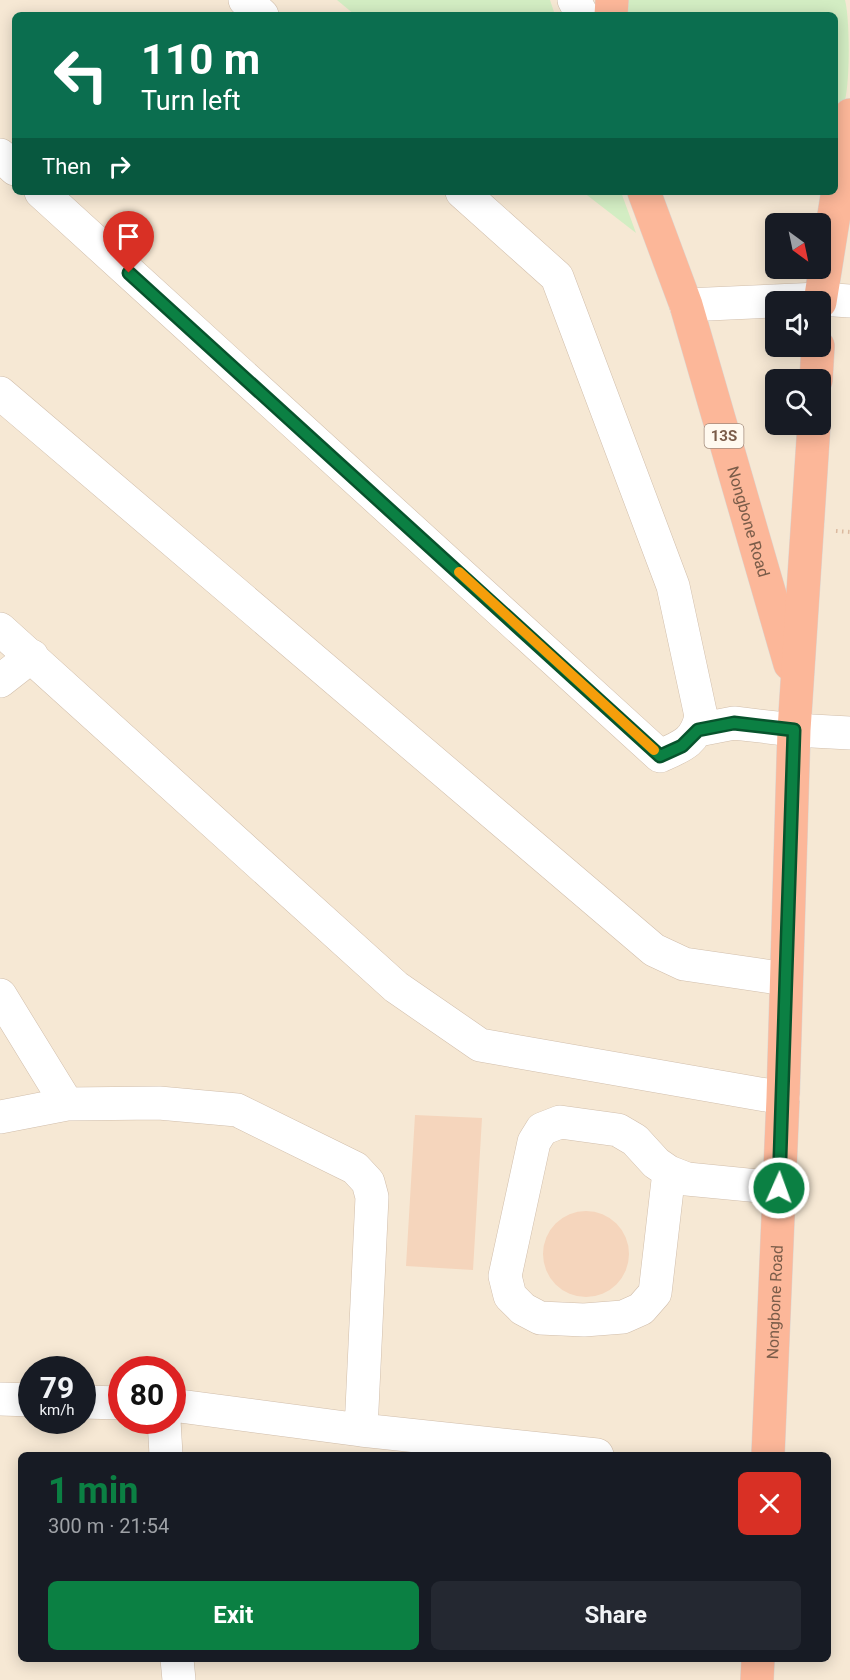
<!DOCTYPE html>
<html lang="en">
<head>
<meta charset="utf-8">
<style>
	:root { --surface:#171b24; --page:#242831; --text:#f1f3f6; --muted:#9ea1a6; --accent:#0b8043 }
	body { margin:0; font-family:Roboto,sans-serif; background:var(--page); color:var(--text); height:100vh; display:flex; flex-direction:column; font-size:22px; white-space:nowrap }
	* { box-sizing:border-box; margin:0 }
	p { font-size:20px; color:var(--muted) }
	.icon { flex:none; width:33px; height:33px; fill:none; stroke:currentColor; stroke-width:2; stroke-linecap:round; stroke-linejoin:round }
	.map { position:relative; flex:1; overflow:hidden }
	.details { position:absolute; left:18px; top:1452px; width:813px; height:210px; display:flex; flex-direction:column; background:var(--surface); border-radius:9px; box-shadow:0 3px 15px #0003 }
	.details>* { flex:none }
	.top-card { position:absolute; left:12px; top:12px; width:826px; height:183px; border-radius:9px; box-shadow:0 3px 15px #0003; background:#0b6e4f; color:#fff; overflow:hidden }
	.needle { width:39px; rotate:147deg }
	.buttons { position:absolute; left:765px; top:213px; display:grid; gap:12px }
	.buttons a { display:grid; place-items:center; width:66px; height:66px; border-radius:9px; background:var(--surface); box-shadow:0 3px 15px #0003; font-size:30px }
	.speed { position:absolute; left:18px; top:1356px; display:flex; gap:12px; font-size:30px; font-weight:700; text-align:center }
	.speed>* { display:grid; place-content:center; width:78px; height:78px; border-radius:50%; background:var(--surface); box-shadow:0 3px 15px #0003; line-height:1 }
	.speed small { font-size:15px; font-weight:400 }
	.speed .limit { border:9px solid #d22; background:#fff; color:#111 }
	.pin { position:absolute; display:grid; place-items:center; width:51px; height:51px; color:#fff; margin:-62px -26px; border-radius:50% 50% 50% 0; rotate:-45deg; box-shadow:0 0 6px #0007 }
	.pin .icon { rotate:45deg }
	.me { position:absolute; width:66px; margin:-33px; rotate:2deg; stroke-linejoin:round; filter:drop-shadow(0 0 4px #0008) }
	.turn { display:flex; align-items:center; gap:21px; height:126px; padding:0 30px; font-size:27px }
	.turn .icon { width:78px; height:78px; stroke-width:2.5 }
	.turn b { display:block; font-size:42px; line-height:51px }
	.then { display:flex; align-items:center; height:57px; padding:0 30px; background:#0003; gap:12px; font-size:22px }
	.round { display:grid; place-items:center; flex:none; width:63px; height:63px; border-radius:9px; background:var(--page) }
	.head { display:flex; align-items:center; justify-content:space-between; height:102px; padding:0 30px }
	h1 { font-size:36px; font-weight:700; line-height:45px; color:var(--accent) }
	.cta { display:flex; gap:12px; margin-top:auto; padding:12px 30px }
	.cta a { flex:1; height:69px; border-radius:9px; background:var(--accent); color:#fff; font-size:24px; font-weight:700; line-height:69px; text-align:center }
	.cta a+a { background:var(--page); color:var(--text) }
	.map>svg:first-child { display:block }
</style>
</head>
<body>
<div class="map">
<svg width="850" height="1680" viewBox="0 0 850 1680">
	<rect width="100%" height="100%" fill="#fef6e7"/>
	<!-- residential -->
	<path fill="#f6e8d4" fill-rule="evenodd" d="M 0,0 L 850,0 L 850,1680 L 0,1680 ZM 15,15 L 836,15 L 836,192 L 15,192 ZM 776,224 L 820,224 L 820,268 L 776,268 ZM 776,302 L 820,302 L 820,346 L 776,346 ZM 776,380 L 820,380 L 820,424 L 776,424 ZM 32,1370 L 82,1370 L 82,1420 L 32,1420 ZM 122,1370 L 172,1370 L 172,1420 L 122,1420 ZM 21,1455 L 828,1455 L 828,1659 L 21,1659 Z"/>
	<!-- green -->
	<path fill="#d3edc3" d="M 337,0 L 550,0 L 555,15 L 355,15 Z
		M 619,0 L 845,0 C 850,19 850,80 845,100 C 843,104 838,107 836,111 L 836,15 L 618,15 Z
		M 583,192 L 621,192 L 636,233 Z"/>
	<!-- building -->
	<path fill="#f5d5bc" d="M 415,1115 L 482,1118 L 473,1270 L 406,1266 Z
		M543 1254a43 43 0 1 1 86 0a43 43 0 1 1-86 0Z"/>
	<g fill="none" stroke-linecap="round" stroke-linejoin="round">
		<defs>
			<path id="minor" d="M 245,0 L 262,15
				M 574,0 L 582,15
				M 0,155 L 15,169
				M 41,192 L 660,756 C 683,746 696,741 701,716 L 673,586 L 557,277 L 462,192
				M 686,305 L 820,299 L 850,301
				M 0,393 L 654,950 L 684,964 L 786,979
				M 0,629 L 396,987 L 480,1045 L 783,1098
				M 0,681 L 32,656
				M 698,730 L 734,723 L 794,730 L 850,733
				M 0,995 L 67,1104 L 159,1103 L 237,1110 L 355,1168 L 368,1182 L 372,1197 L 361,1430
				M 0,1117 L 67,1104
				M 669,1172 L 655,1293 L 641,1309 L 623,1317 L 584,1320 L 540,1318 L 523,1309 L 510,1296 L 505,1276 L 534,1142 L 542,1129 L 560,1122 L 618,1130 L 635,1140 L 656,1163 L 669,1172 L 687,1179 L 779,1188
				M 0,1399 L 32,1400
				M 82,1402 L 122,1403
				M 172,1405 L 361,1430 L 597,1455
				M 164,1420 L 166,1455
				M 177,1659 L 179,1680"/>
			<g id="highway">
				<path d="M 611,15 L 612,0"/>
				<path id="s1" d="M 644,192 L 686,305 L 790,664"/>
				<path d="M 820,302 L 850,115"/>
				<path d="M 816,380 L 818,346"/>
				<path id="s2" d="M 768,1455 L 783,1098 L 794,730 L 814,424"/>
				<path d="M 757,1680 L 758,1659"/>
			</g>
		</defs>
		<!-- minor casing -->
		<use href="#minor" stroke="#d1beab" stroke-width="34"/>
		<!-- highway casing -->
		<use href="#highway" stroke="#dcd5d0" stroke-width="34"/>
		<!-- path -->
		<path stroke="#dbb99f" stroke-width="4" stroke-dasharray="1.5 4.5" stroke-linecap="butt" d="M 836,531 L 850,532"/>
		<!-- minor -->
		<use href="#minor" stroke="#fff" stroke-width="33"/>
		<!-- highway -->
		<use href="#highway" stroke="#fcb799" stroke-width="33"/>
	</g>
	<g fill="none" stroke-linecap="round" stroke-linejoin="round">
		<defs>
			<path id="route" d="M 129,273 L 660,756 L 682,746 L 698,730 L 734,723 L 794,730 L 779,1188"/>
		</defs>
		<!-- route casing -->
		<use href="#route" stroke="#07532c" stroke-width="15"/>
		<!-- route -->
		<use href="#route" stroke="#0b8043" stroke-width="10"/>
		<!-- slow -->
		<path stroke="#f59e0b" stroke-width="10" d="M 459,572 L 654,750"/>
	</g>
	<g text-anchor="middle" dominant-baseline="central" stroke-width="6" stroke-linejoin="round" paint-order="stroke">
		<!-- shield labels -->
		<rect fill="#fff9ef" stroke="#a28b7b" stroke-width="1.5" x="704.5" y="424" width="39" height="24" rx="4.5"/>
		<g font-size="15" font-weight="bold" fill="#7a5c49">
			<text x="724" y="436">13S</text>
		</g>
		<!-- street labels -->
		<g font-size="16" fill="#7a5c49" stroke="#fff9ef">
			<text stroke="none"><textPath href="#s1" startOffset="346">Nongbone Road</textPath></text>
			<text stroke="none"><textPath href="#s2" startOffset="153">Nongbone Road</textPath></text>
		</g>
	</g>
</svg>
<div class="buttons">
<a><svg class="needle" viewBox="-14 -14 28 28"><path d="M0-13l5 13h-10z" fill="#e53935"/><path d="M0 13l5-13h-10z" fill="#9ea1a6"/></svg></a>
<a><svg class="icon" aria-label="sound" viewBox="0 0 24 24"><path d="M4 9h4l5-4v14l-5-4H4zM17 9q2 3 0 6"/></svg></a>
<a><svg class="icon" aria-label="search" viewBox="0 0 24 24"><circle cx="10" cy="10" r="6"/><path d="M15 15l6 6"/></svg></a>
</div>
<div class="speed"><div>79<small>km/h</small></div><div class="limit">80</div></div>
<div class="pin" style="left:129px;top:273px;background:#d93025"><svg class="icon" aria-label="arrive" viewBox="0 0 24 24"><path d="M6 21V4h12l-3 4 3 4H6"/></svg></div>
<svg class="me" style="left:779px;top:1188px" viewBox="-20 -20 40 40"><circle r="17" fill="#0b8043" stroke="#fff" stroke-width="3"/><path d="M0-11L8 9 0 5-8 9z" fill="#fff"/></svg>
<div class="top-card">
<div class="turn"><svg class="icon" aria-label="left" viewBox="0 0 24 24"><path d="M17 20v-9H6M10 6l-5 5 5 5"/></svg><div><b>110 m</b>Turn left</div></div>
<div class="then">Then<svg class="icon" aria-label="right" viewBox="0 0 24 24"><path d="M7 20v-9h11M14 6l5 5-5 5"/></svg></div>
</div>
<section class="details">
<div class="head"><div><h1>1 min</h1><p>300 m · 21:54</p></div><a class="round" style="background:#d93025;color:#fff"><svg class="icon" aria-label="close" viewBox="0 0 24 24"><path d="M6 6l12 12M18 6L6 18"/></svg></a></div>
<div class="cta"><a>Exit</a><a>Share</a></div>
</section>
</div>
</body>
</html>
